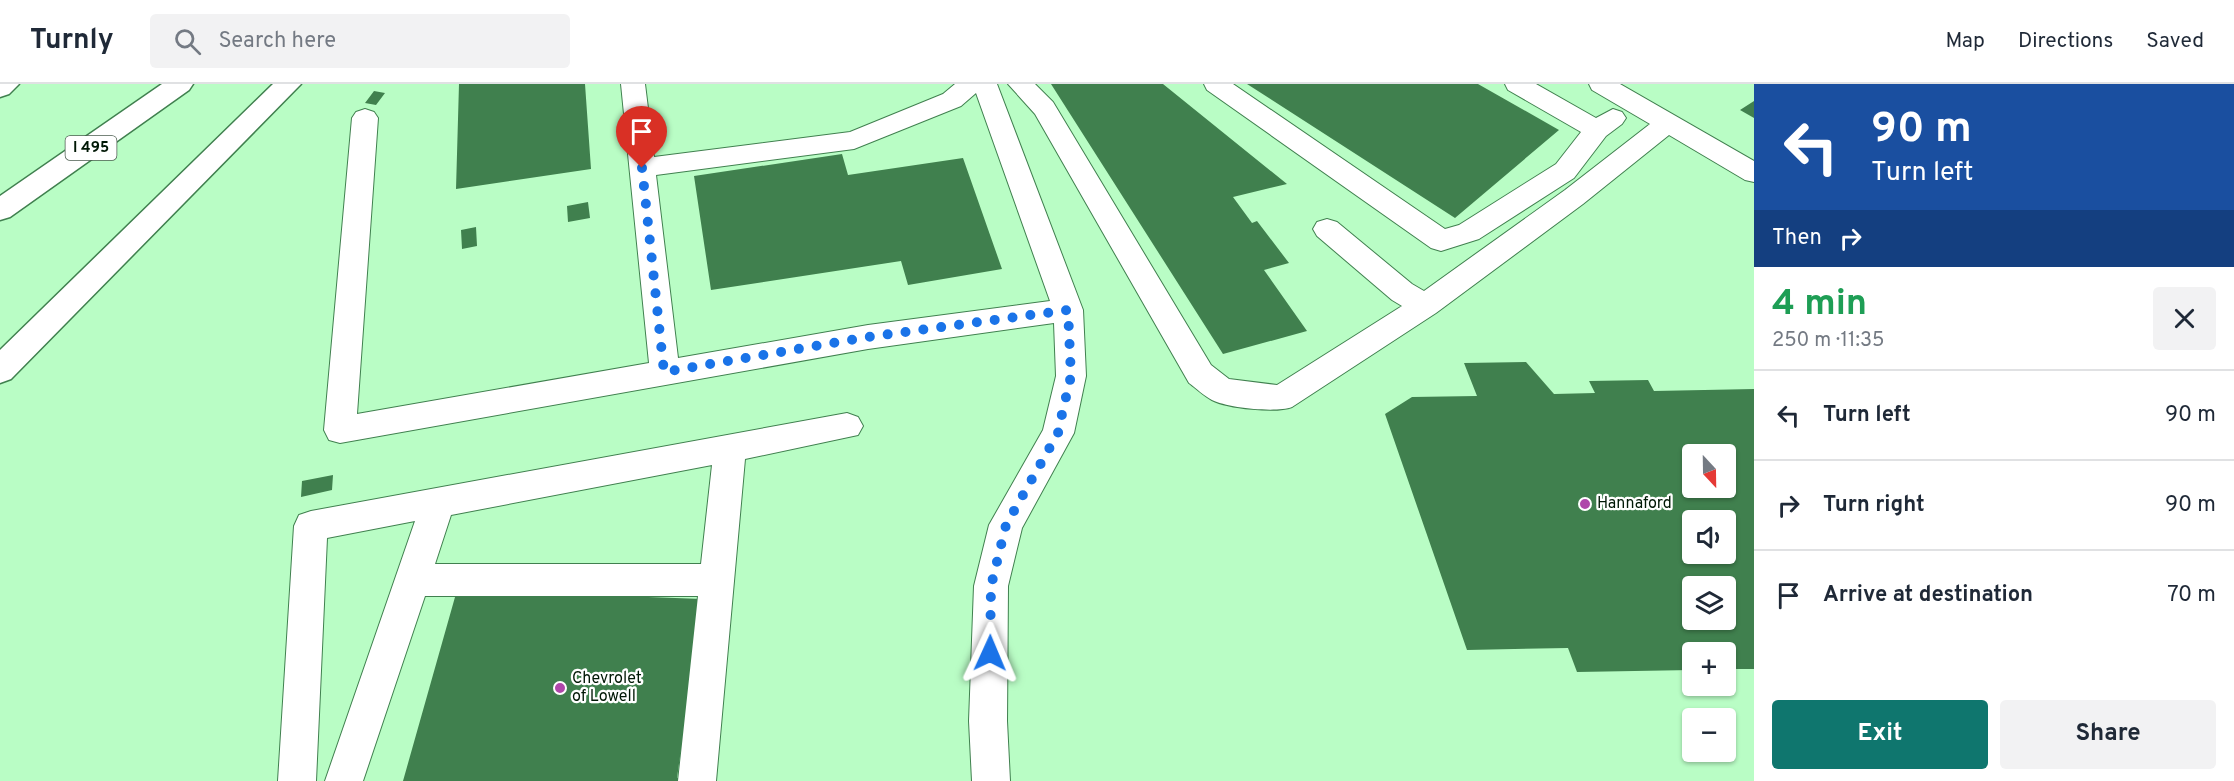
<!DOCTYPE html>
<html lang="en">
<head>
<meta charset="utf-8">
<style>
	:root { --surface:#fff; --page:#f2f2f3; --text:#1f2937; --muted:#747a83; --line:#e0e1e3; --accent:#0f766e }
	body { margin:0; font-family:Overpass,sans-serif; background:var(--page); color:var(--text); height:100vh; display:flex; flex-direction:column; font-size:22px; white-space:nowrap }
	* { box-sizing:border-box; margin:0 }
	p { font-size:20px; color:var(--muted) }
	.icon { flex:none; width:33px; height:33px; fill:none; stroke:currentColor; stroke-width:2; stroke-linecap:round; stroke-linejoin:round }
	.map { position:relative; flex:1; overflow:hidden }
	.side { display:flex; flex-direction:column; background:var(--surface); width:480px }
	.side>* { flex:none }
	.guide { background:#1a4fa0; color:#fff; overflow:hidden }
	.needle { width:39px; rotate:158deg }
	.controls { position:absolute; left:1682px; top:360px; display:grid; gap:12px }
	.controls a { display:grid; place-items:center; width:54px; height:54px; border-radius:6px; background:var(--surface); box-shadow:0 2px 4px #0004; font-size:30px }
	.pin { position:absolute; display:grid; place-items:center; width:51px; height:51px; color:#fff; margin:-62px -26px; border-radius:50% 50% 50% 0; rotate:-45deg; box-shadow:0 0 6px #0007 }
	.pin .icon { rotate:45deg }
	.me { position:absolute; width:66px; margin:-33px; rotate:1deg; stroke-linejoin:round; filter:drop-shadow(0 0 4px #0008) }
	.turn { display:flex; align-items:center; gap:21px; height:126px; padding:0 18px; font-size:27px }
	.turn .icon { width:78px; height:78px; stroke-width:2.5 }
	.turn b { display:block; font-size:42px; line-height:51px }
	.then { display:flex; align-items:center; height:57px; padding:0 18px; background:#0003; gap:12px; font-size:22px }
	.round { display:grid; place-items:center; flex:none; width:63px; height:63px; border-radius:6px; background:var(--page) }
	.headline { display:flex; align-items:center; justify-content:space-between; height:102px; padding:0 18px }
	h1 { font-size:36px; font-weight:700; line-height:45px; color:#1e9e55 }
	.cta { display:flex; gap:12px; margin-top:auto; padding:12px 18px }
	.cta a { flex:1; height:69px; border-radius:6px; background:var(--accent); color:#fff; font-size:24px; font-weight:700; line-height:69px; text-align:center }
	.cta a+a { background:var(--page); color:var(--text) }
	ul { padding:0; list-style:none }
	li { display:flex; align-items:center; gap:18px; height:90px; padding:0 18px; border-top:2px solid var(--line) }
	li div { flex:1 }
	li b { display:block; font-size:22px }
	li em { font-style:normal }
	header { display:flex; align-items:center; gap:36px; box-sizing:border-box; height:84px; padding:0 30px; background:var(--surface); border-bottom:2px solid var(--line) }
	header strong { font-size:28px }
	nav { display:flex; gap:33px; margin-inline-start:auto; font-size:21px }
	.search { width:420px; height:54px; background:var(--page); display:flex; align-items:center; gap:15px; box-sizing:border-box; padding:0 21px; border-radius:6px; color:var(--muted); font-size:22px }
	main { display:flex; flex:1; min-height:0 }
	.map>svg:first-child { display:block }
</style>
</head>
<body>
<header>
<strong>Turnly</strong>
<div class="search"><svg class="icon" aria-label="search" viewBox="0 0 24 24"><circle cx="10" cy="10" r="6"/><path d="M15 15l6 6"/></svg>Search here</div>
<nav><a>Map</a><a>Directions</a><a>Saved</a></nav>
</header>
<main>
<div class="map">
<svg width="1754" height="697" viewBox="0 0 1754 697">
	<rect width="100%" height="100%" fill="#b9fdc5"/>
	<!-- building -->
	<path fill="#40804e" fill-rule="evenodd" d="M 459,0 L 585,0 L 591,85 L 456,105 Z
		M 1051,0 L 1163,0 L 1287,100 L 1233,113 L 1252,139 L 1257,137 L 1289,179 L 1264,186 L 1307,247 L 1223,270 Z
		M 1247,0 L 1478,0 L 1559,46 L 1455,134 Z
		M 374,7 L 385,9 L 376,21 L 365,19 Z
		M 1754,17 L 1754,34 L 1740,26 Z
		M 842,70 L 848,91 L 963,74 L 1002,185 L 908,201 L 901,177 L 711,206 L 694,92 Z
		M 588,118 L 590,134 L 568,138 L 567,122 Z
		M 476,143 L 477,162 L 462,165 L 461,146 Z
		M 1526,278 L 1554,310 L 1595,309 L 1589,297 L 1648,296 L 1654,307 L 1754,305 L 1754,585 L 1725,585 L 1725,568 L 1692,568 L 1692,586 L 1577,588 L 1568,564 L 1467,566 L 1385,330 L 1412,313 L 1477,312 L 1464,279 ZM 1692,370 L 1725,370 L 1725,404 L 1692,404 ZM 1692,436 L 1725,436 L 1725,470 L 1692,470 ZM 1692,502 L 1725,502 L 1725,536 L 1692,536 Z
		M 333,391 L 332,406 L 301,413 L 302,397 Z
		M 457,506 L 702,515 L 677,694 L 683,694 L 683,697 L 403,697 Z"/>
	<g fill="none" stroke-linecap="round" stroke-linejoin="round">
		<defs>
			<path id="minor" d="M 621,0 L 645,0 L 654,73 L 850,48 L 943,10 L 955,0 L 997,0 L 1083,226 L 1086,292 L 1074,349 L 1022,444 L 1008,502 L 1007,637 L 1010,697 L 972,697 L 969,637 L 974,502 L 989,441 L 1043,346 L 1056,292 L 1054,239 L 868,265 L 340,359 L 329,356 L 324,346 L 352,34 L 356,28 L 365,25 L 374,28 L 378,34 L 357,330 L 649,279 ZM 976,9 L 1050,217 L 868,241 L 678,274 L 656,91 L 854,65 L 961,22 Z
				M 1008,0 L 1035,0 L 1053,18 L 1211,281 L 1229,295 L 1277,301 L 1402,222 L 1392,216 L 1317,152 L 1313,145 L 1317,138 L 1327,135 L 1337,138 L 1412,200 L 1424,207 L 1565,106 L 1650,40 L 1592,6 L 1589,0 L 1620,0 L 1754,77 L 1754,98 L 1745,96 L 1669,51 L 1583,120 L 1436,229 L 1292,323 C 1276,329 1228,324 1212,316 C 1204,312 1196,304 1189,299 L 1035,30 Z
				M 1204,0 L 1233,0 L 1445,145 L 1459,141 L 1556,80 L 1581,48 L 1508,6 L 1505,0 L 1536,0 L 1596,34 L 1613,25 L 1622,28 L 1626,34 L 1622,40 L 1606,52 L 1574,94 L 1479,155 L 1441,167 L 1431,164 L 1207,6 Z
				M 847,329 L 858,333 L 863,342 L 858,351 L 745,375 L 716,697 L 678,697 L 698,512 L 425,512 L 363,697 L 325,697 L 415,437 L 327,454 L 316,697 L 278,697 L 294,442 L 299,431 L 311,427 ZM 712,381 L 701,480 L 435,480 L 451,431 Z"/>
			<path id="highway" d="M 0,0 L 19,0 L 9,10 L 0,13 Z
				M 162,0 L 193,0 L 189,6 L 10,133 L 0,136 L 0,112 Z
				M 273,0 L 301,0 L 11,295 L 0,299 L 0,266 Z"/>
		</defs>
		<!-- minor casing -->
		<use href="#minor" stroke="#40804f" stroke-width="2"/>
		<!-- highway casing -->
		<use href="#highway" stroke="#40804f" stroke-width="3"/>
		<!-- minor -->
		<use href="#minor" fill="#fff" fill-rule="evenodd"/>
		<!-- highway -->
		<use href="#highway" fill="#fff" fill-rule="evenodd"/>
	</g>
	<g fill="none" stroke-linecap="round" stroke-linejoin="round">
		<!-- route -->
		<path stroke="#1a73e8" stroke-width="10" stroke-dasharray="0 18" d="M 642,84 L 664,288 L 868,253 L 1068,226 L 1071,292 L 1062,330 L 1058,349 L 1006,441 L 991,502 L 990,569"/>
	</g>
	<!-- markers -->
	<g fill="#af47aa" stroke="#fff" stroke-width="2">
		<circle cx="1585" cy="420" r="6"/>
		<circle cx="560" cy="604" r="6"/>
	</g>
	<g text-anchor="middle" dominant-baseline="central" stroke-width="4.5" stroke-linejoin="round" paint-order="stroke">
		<!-- shield labels -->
		<rect fill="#fff" stroke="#4c5d50" stroke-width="1.5" x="65.5" y="52" width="51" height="24" rx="4.5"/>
		<g font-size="15" font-weight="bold" fill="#001805">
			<text x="91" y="64">I 495</text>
		</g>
		<!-- poi labels -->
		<g font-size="16" fill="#001805" stroke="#fff" text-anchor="start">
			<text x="1597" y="420">Hannaford</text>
			<text x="572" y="595">Chevrolet<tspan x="572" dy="18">of Lowell</tspan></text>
		</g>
	</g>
</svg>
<div class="controls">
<a><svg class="needle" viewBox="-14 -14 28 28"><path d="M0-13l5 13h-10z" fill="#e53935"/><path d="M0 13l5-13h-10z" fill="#747a83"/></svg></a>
<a><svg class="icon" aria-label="sound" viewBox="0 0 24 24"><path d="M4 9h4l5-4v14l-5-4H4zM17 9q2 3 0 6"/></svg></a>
<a><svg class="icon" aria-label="layers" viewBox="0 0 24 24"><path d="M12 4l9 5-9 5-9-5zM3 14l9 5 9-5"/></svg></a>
<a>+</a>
<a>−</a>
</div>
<div class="pin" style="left:642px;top:84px;background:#d93025"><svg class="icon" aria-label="arrive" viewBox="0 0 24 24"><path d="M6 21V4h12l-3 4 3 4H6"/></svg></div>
<svg class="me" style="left:990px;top:569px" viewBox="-20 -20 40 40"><path d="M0-17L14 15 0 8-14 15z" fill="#1a73e8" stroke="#fff" stroke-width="4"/></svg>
</div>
<section class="side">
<div class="guide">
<div class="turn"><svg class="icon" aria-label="left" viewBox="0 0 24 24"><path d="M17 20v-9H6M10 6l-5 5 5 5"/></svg><div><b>90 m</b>Turn left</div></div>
<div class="then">Then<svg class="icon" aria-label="right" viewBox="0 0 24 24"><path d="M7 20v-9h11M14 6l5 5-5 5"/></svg></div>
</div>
<div class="headline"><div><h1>4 min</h1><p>250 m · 11:35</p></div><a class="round"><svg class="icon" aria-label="close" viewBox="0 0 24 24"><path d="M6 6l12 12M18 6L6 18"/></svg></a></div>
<ul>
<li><svg class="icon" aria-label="left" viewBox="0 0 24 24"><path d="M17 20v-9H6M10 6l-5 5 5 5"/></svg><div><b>Turn left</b></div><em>90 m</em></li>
<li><svg class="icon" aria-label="right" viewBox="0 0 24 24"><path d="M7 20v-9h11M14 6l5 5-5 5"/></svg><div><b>Turn right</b></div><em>90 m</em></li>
<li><svg class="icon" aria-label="arrive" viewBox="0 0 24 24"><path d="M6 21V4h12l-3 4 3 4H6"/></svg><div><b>Arrive at destination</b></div><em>70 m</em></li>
</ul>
<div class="cta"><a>Exit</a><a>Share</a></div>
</section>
</main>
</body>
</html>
